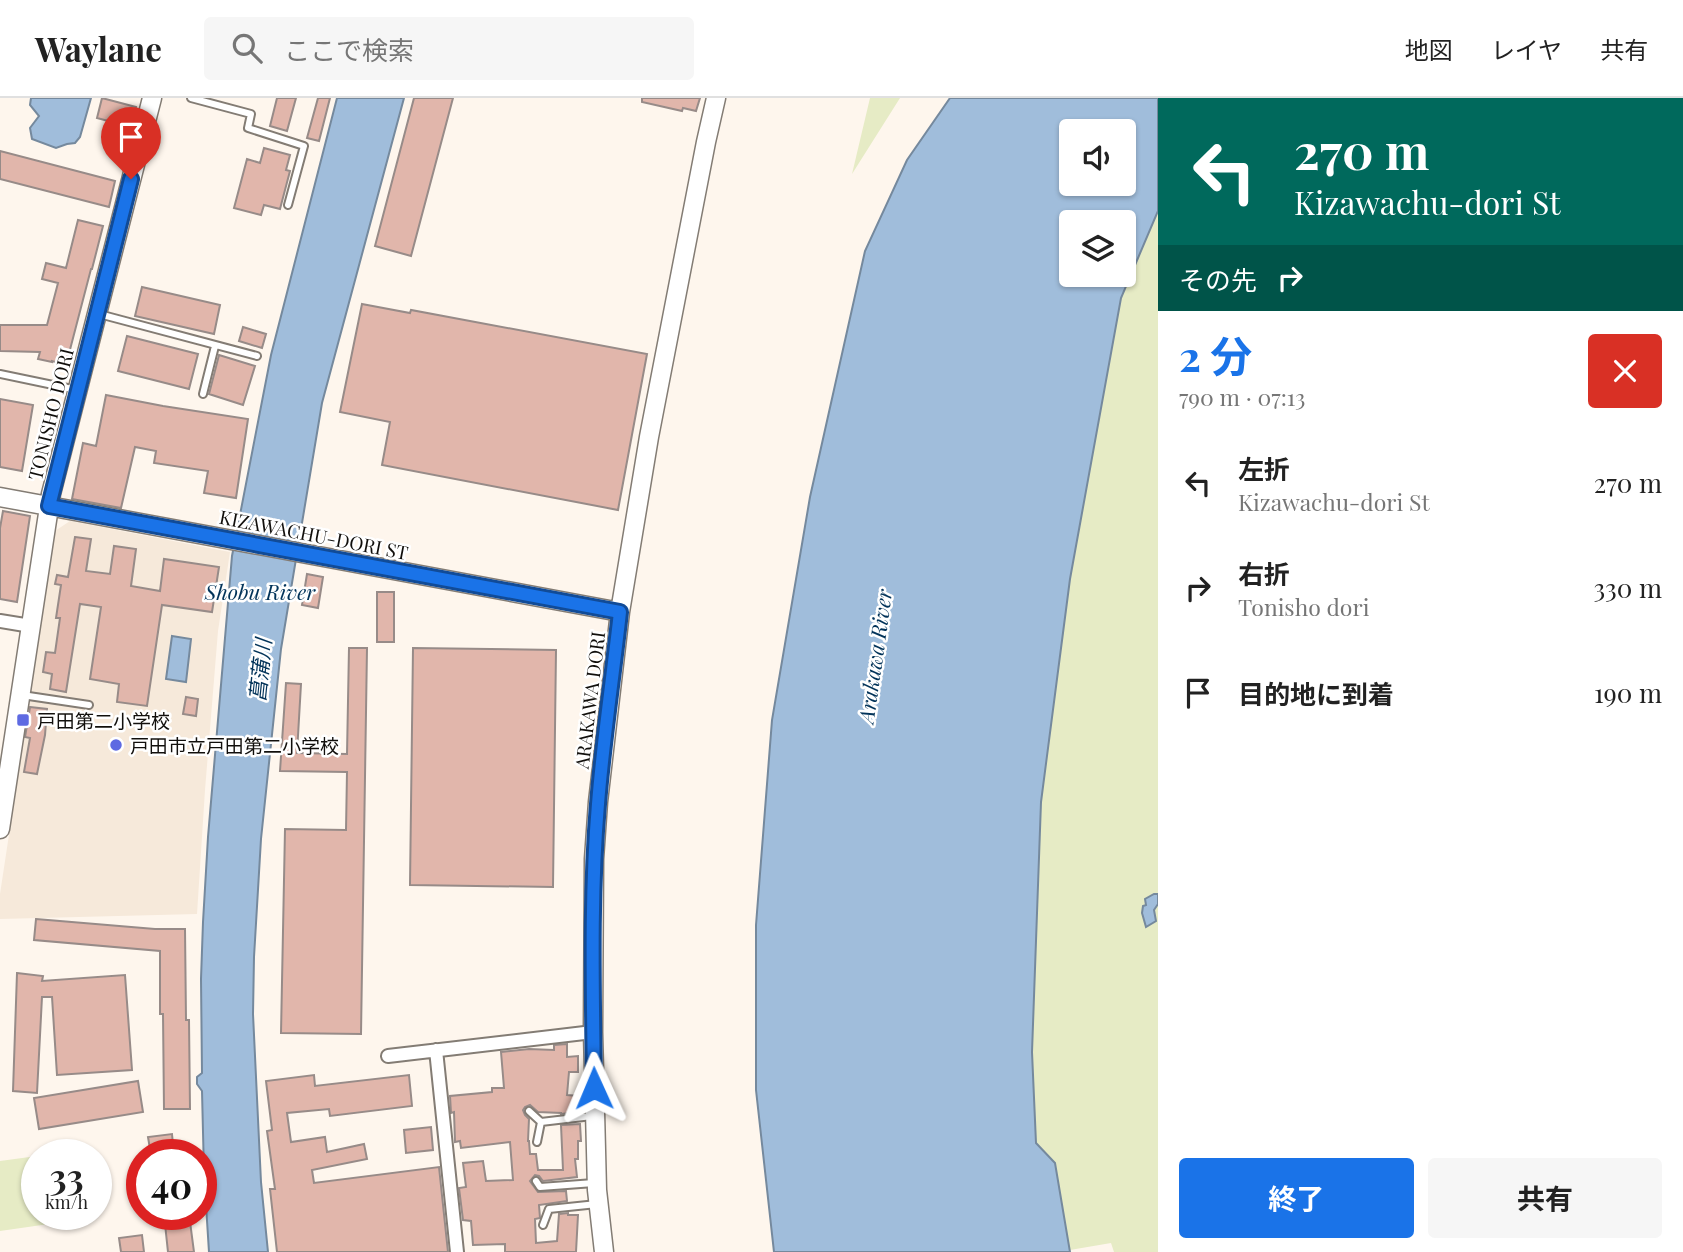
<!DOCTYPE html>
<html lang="ja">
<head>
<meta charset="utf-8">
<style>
	:root { --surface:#fff; --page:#f6f6f6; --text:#222; --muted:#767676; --line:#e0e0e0; --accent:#1a73e8 }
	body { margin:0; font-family:"Playfair Display","Noto Sans JP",serif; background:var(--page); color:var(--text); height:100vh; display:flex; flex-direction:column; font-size:26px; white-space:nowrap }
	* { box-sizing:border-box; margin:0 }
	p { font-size:23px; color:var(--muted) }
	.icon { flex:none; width:38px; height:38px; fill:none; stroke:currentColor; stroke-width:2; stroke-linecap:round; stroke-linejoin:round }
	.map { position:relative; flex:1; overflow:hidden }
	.side { display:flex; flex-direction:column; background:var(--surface); width:525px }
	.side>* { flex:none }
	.top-card { background:#00695c; color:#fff; overflow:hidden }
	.fabs { position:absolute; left:1059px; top:21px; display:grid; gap:14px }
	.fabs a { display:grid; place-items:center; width:77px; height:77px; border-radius:7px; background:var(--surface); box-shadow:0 2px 5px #0004; font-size:35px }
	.speed { position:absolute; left:21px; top:1041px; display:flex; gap:14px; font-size:35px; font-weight:700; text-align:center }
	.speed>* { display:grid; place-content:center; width:91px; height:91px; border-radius:50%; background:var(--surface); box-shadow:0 2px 5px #0004; line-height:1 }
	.speed small { font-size:18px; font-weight:400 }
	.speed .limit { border:10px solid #d22; background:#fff; color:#111 }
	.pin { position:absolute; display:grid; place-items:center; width:60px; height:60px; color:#fff; margin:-72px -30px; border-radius:50% 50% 50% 0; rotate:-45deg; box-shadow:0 0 7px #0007 }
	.pin .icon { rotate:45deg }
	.me { position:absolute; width:77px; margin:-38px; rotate:359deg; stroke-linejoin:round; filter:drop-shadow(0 0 5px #0008) }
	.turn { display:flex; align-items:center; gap:24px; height:147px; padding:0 21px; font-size:32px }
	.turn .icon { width:91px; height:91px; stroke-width:2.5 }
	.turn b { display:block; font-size:49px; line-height:60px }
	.then { display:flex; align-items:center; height:66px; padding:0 21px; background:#0003; gap:14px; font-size:26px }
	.round { display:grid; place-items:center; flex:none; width:74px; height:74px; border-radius:7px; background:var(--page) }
	.headline { display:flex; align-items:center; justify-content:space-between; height:119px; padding:0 21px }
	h1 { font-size:42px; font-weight:700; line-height:52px; color:var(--accent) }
	.action { display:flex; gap:14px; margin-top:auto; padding:14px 21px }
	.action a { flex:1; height:80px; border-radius:7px; background:var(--accent); color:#fff; font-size:28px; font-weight:700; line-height:80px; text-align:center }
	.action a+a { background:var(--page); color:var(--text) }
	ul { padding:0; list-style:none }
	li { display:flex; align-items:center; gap:21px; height:105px; padding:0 21px }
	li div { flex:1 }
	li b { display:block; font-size:26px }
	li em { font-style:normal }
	header { display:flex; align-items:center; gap:42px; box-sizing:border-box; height:98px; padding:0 35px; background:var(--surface); border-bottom:2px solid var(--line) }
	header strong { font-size:33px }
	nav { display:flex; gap:38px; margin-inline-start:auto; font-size:24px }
	.search { width:490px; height:63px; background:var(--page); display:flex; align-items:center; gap:18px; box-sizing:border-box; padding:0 24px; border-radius:7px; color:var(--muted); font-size:26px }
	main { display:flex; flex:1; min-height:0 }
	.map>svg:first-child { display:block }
</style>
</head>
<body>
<header>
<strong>Waylane</strong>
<div class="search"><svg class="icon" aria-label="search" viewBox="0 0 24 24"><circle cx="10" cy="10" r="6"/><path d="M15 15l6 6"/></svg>ここで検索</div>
<nav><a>地図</a><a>レイヤ</a><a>共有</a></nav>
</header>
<main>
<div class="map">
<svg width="1158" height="1154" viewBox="0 0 1158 1154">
	<rect width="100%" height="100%" fill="#fef6ed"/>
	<!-- built -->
	<path fill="#f6e9da" d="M 70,423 L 230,454 L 218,533 L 205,692 L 197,816 L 0,821 L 0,796 L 55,433 Z"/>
	<!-- green -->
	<path fill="#e6ebc5" d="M 870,0 L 900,0 L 852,76 Z
		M 1158,113 L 1158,1154 L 1114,1154 L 1111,1145 L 1070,1152 L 1055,1065 L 1036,1045 L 1032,954 L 1041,704 L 1070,481 L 1121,200 Z
		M 37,1058 L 37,1116 L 62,1117 L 63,1124 L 0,1133 L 0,1063 Z"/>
	<!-- water -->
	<path fill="#a0bddb" stroke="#75899d" stroke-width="2" fill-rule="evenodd" d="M 31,0 L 91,0 L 80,39 L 75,45 L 67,46 L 56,50 L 32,41 L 30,30 L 39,18 L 30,7 Z
		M 337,0 L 404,0 L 322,305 L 281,551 L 261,741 L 254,859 L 253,916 L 261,1084 L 268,1154 L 209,1154 L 204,1075 L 202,993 L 197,986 L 197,979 L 202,975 L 201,881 L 203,824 L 208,739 L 232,458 L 271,257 Z
		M 950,0 L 1158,0 L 1158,113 L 1121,200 L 1070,481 L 1041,704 L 1032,954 L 1036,1045 L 1055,1065 L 1070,1154 L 774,1154 L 756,992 L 756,827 L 772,622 L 810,399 L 865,153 L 907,62 ZM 1124,33 L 1124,86 L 1071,86 L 1071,33 ZM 1124,124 L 1124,177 L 1071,177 L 1071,124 Z
		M 172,538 L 191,541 L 186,584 L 166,581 Z
		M 1154,796 L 1158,796 L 1158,806 L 1154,812 L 1156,823 L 1146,829 L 1142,815 L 1143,808 L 1146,807 L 1145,801 Z"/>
	<!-- building -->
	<path fill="#e1b6ab" stroke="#978b88" stroke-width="2" d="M 102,0 L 136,9 L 131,29 L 97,20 Z
		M 277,0 L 296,0 L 287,33 L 270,28 Z
		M 318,0 L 330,0 L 319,43 L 307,40 Z
		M 414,0 L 453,0 L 411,158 L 375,148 Z
		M 642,0 L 700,0 L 696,13 L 683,10 L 682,13 L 642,4 Z
		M 264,50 L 290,57 L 286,72 L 290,73 L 280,111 L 264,107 L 261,117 L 234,110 L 247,61 L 260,65 Z
		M 0,53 L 115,83 L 109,109 L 0,81 Z
		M 78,122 L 103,128 L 92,171 L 91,171 L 66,267 L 52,263 L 52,264 L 38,261 L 40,254 L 0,253 L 0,227 L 47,227 L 58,185 L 42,181 L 46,165 L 66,170 Z
		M 142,189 L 220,207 L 214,236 L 135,218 Z
		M 362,206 L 410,215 L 411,212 L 647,256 L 618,412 L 382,367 L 390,324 L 340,314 Z
		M 243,229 L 266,236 L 262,250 L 239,243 Z
		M 127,238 L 198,256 L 189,291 L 118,273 Z
		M 219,257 L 255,268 L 243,307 L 209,296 Z
		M 106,297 L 163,308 L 248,321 L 236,400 L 204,395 L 208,373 L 154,365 L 156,353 L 135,349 L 121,410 L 72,401 L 83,345 L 96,348 Z
		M 0,301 L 33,307 L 22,373 L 0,369 Z
		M 3,413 L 30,418 L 17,504 L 0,501 L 0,430 Z
		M 75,439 L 91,441 L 86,473 L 110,476 L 114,448 L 136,451 L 131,488 L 160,493 L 164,461 L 219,469 L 212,514 L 162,507 L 147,608 L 117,604 L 119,586 L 90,581 L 101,509 L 80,506 L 66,594 L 50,591 L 52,576 L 43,574 L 46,554 L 55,555 L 60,520 L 56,520 L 61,487 L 55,486 L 57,477 L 68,479 Z
		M 307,476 L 323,479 L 318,510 L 302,507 Z
		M 377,494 L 394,494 L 394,544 L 377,544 Z
		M 349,550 L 367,550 L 361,936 L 281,935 L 285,731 L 346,732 L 347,674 L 280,673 L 286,585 L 301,586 L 297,655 L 347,656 Z
		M 413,550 L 556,552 L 553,789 L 410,787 Z
		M 186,599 L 198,601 L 196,618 L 183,616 Z
		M 30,609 L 47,611 L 45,637 L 37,676 L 24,674 L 30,640 L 25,639 Z
		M 36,821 L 155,831 L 185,831 L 186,922 L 189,922 L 190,1011 L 164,1011 L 163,916 L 160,916 L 160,853 L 34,842 Z
		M 17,875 L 43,878 L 42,883 L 125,877 L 132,972 L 57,977 L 52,899 L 42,899 L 37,995 L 13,993 Z
		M 567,946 L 567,959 L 578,958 L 578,974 L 569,974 L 567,997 L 579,998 L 578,1014 L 561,1016 L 561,1015 L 538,1014 L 530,1007 L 525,1009 L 523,1012 L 525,1017 L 529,1021 L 528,1043 L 529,1043 L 530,1056 L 536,1056 L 538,1072 L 563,1072 L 561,1027 L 580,1026 L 581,1043 L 578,1043 L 578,1061 L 575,1061 L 577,1079 L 543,1083 L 539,1078 L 535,1077 L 530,1083 L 538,1094 L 566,1093 L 567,1103 L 539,1107 L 540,1120 L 535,1121 L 536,1145 L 557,1143 L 559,1116 L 568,1115 L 568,1117 L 578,1117 L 576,1154 L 505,1154 L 505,1146 L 473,1147 L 471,1123 L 463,1122 L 459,1090 L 466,1089 L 463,1065 L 483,1063 L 486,1083 L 513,1082 L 510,1044 L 461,1050 L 460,1043 L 455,1044 L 454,1014 L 451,1015 L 450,998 L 492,994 L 492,990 L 504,990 L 501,954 L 529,951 L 554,952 L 554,947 Z
		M 314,977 L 315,988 L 409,977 L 412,1008 L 330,1018 L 329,1011 L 287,1015 L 291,1044 L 325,1039 L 327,1054 L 364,1046 L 367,1061 L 312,1072 L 314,1085 L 439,1069 L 448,1154 L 277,1154 L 270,1091 L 275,1091 L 267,1033 L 272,1032 L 266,983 Z
		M 138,983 L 143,1014 L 39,1031 L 34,1000 Z
		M 431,1029 L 433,1052 L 406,1055 L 404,1032 Z
		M 172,1036 L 174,1057 L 151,1057 L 148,1039 Z
		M 158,1116 L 189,1116 L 194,1154 L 168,1154 L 165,1126 L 159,1127 Z
		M 142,1137 L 144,1154 L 121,1154 L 119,1140 Z"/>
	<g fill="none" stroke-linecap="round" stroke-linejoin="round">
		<defs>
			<path id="lane" d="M 191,0 L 251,16 L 248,30 L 304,48 L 288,107
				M 99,216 L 257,258
				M 0,276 L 77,292
				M 203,296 L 215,248
				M 22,597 L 89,607
				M 529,1013 L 541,1024
				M 537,1044 L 541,1024 L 592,1018
				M 536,1083 L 540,1089 L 594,1085
				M 543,1127 L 549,1111 L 597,1106"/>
			<path id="street" d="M 0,523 L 31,528
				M 436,952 L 457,1154
				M 388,958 L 593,934"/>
			<path id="secondary" d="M 0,399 L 620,514
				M 0,731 L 51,396 L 152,0
				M 604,1154 L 597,1092 L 593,934 L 594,761 L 598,704 L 620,514 L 649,339 L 706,44 L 716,0"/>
		</defs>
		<!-- lane casing -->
		<use href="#lane" stroke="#837c74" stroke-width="10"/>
		<!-- street casing -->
		<use href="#street" stroke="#837c74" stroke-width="16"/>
		<!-- secondary casing -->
		<use href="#secondary" stroke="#837c74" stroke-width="21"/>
		<!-- lane -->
		<use href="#lane" stroke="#fff" stroke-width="6"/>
		<!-- street -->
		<use href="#street" stroke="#fff" stroke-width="12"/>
		<!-- secondary -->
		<use href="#secondary" stroke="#fff" stroke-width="18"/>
	</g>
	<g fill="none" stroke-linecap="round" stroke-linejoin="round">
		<defs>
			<path id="route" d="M 131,81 L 49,408 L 620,514 C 613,578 603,642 598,706 C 590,800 593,895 594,990"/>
		</defs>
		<!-- route casing -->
		<use href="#route" stroke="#114b97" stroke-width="18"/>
		<!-- route -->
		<use href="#route" stroke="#1a73e8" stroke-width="12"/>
	</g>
	<!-- markers -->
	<g fill="#5e6ae2" stroke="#fff" stroke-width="2.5">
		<rect x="16" y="615" width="14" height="14" rx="3.5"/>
		<circle cx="116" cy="647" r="7"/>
	</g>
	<g text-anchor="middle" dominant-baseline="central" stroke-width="5" stroke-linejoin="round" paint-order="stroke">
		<!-- street labels -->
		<g font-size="19" fill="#110f0c" stroke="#fff">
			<text transform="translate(50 316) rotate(-76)">TONISHO DORI</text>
			<text transform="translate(314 436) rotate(11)">KIZAWACHU-DORI ST</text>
			<text transform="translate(589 602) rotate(-83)">ARAKAWA DORI</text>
		</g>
		<!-- poi labels -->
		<g font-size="19" fill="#110f0c" stroke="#fff" text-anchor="start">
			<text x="37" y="622">戸田第二小学校</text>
			<text x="130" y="647">戸田市立戸田第二小学校</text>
		</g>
		<!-- water labels -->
		<g font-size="21" font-style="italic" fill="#023359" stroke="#fff">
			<text x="260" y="493">Shobu River</text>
			<text transform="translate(874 558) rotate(-82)">Arakawa River</text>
			<text transform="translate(259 572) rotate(-84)">菖蒲川</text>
		</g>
	</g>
</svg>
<div class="fabs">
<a><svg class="icon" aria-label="sound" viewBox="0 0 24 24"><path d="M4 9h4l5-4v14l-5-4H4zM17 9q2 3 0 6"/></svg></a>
<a><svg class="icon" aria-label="layers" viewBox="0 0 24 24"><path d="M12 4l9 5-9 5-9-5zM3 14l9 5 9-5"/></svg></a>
</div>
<div class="speed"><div>33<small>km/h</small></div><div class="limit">40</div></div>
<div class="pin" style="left:131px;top:81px;background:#d93025"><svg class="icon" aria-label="arrive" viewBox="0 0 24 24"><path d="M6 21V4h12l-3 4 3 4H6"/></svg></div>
<svg class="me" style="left:594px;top:990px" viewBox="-20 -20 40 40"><path d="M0-17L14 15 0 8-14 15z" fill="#1a73e8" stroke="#fff" stroke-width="4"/></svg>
</div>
<section class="side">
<div class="top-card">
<div class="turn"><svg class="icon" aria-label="left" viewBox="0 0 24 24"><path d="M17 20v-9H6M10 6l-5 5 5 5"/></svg><div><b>270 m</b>Kizawachu-dori St</div></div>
<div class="then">その先<svg class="icon" aria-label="right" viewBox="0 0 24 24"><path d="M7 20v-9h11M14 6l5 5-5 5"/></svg></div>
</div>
<div class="headline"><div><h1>2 分</h1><p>790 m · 07:13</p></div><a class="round" style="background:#d93025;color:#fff"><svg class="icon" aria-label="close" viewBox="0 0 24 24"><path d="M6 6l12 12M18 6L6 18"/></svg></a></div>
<ul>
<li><svg class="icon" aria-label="left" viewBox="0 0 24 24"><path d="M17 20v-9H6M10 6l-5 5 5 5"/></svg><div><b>左折</b><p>Kizawachu-dori St</p></div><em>270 m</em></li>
<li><svg class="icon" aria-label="right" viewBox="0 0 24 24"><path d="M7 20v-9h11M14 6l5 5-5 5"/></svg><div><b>右折</b><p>Tonisho dori</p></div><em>330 m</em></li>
<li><svg class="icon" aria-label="arrive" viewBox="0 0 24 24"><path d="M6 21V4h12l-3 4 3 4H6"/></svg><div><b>目的地に到着</b></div><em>190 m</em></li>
</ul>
<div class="action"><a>終了</a><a>共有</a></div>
</section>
</main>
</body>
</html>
